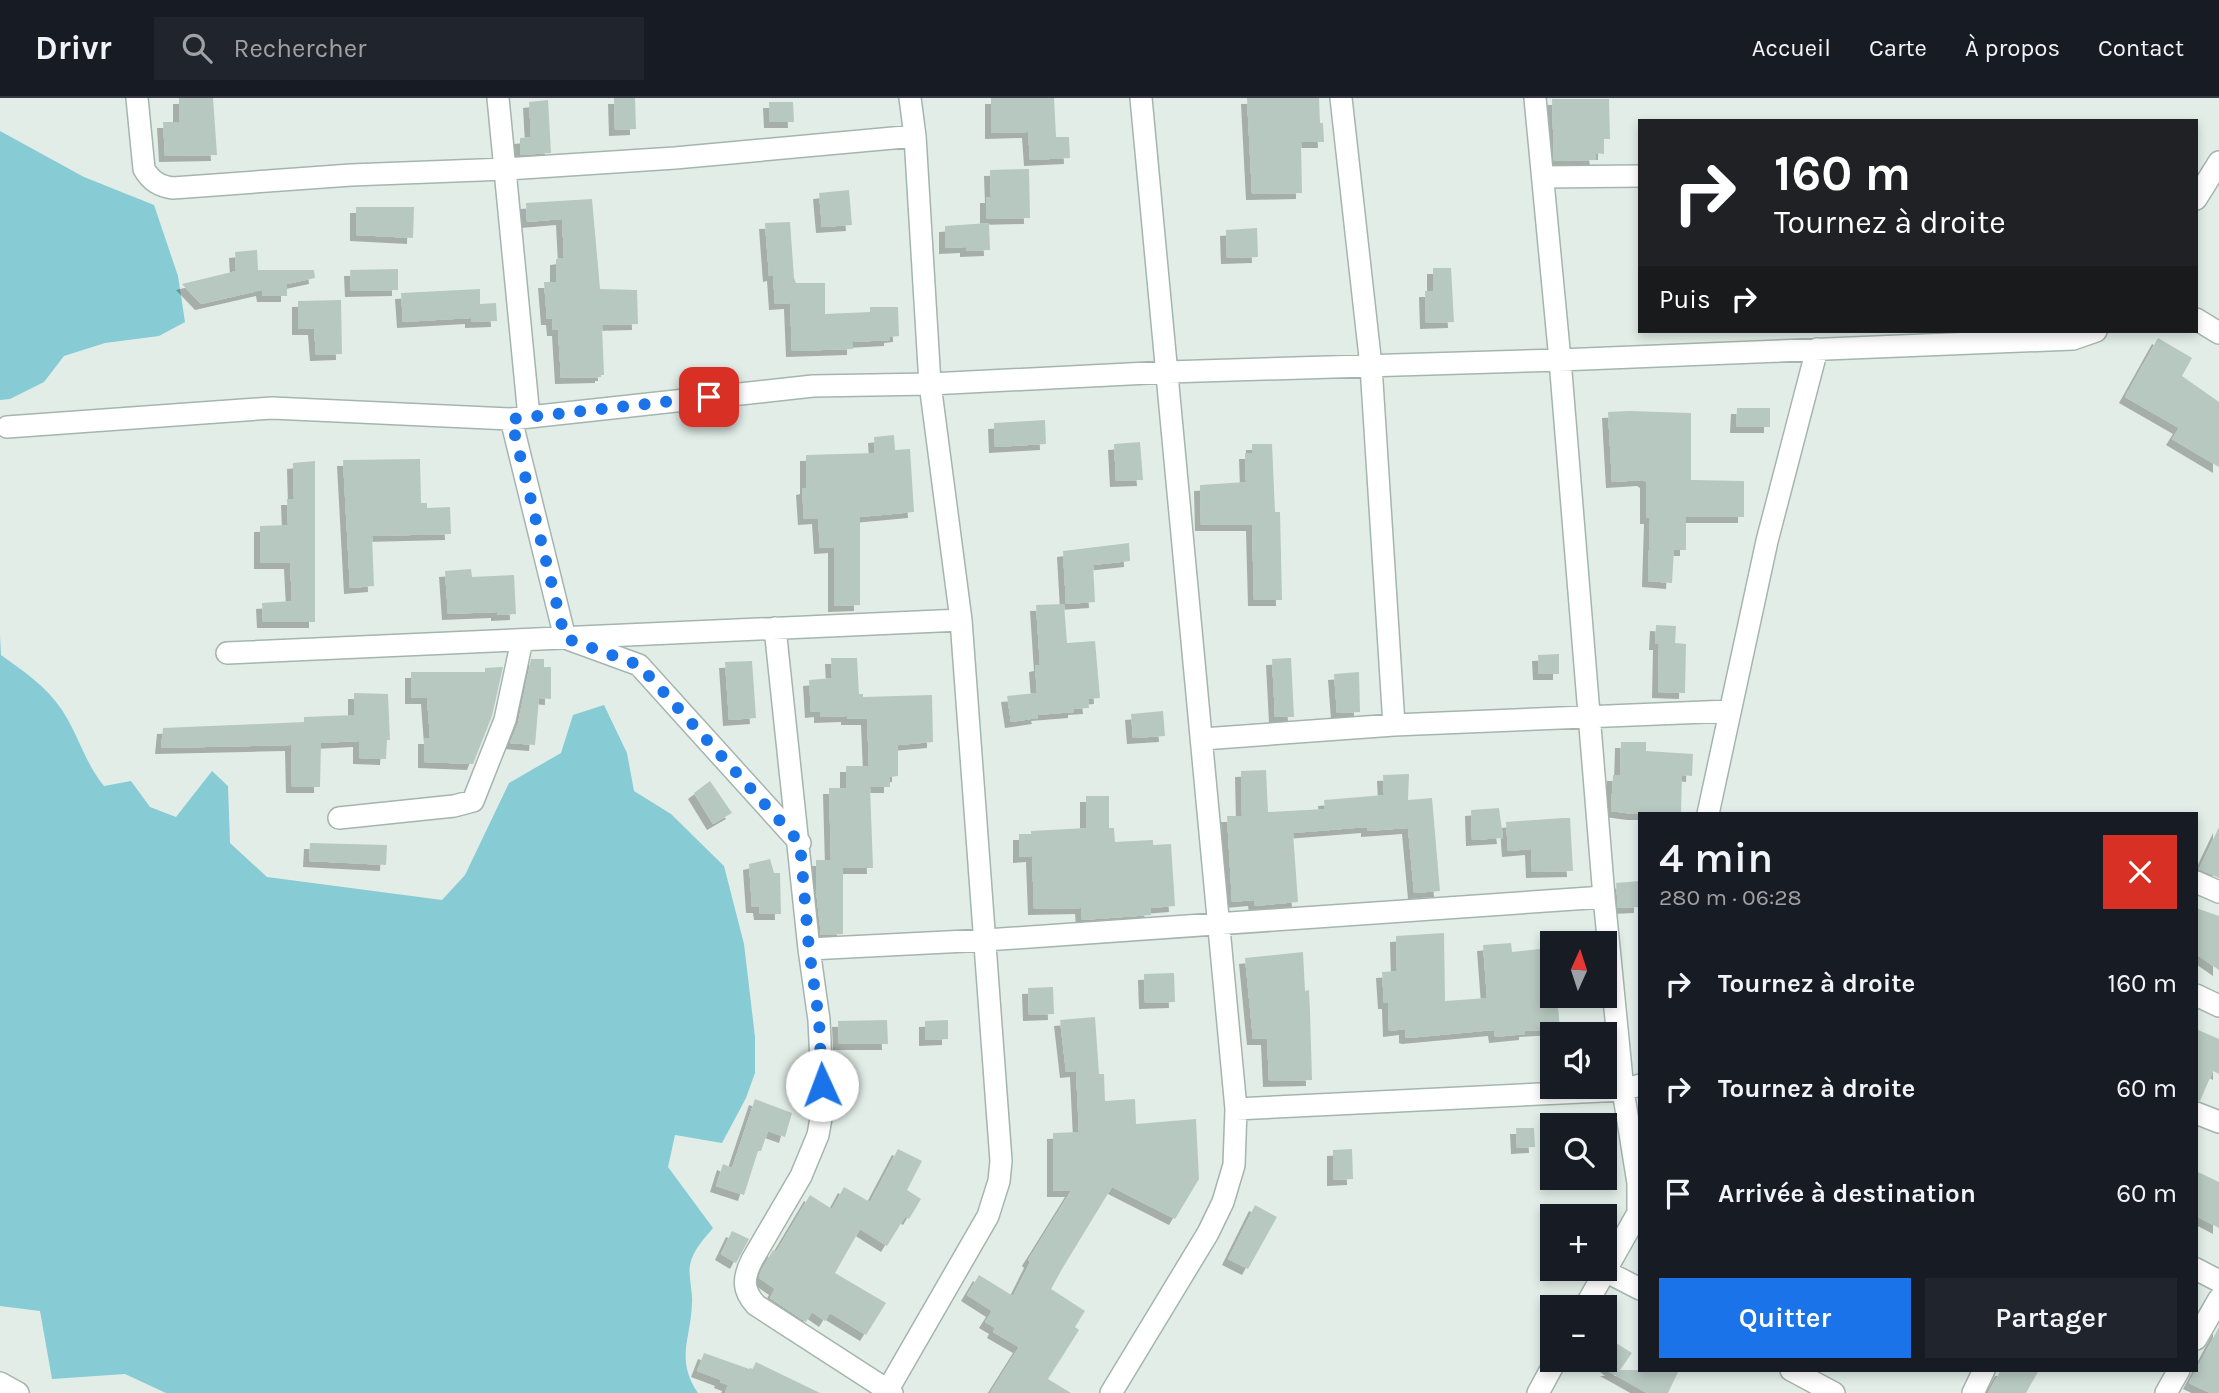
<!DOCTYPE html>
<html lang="fr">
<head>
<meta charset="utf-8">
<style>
	:root { --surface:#171b24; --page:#20242c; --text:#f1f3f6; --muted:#9ea1a6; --line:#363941; --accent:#1a73e8 }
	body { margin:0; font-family:Karla,sans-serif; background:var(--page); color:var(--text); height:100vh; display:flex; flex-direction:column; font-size:26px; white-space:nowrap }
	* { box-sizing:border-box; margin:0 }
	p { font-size:23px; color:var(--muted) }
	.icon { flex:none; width:38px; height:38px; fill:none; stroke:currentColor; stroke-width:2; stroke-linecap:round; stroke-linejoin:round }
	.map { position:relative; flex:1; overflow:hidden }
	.panel { position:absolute; left:1638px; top:714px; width:560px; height:560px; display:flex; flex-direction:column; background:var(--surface); border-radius:0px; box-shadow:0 4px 10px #0003 }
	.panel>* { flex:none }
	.hud { position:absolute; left:1638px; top:21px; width:560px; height:214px; border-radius:0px; box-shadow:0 4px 10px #0003; background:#202124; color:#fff; overflow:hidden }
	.needle { width:46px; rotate:3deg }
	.controls { position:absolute; left:1540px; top:833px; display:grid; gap:14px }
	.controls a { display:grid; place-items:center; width:77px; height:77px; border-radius:0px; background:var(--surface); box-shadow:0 4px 10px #0003; font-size:35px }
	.pin { position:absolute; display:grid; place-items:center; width:60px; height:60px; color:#fff; margin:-30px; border-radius:14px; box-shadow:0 4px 10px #0006 }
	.me { position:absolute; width:77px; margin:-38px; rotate:358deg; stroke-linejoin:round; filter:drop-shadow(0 0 5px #0008) }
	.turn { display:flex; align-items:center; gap:24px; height:147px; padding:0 21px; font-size:32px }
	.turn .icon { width:91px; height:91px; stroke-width:2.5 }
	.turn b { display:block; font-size:49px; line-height:60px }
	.then { display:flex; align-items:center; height:66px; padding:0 21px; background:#0003; gap:14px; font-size:26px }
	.round { display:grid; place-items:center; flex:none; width:74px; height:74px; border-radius:0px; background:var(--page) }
	.summary { display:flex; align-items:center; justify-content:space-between; height:119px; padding:0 21px }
	h1 { font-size:42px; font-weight:600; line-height:52px }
	.primary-button { display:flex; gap:14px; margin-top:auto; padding:14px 21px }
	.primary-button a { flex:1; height:80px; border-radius:0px; background:var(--accent); color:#fff; font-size:28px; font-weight:600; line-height:80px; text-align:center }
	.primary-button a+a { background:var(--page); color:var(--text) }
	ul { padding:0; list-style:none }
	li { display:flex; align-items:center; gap:21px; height:105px; padding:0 21px }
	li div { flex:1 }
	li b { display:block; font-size:26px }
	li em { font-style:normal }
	header { display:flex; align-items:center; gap:42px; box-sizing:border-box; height:98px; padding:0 35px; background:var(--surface); border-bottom:2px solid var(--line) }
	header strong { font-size:33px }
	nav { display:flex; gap:38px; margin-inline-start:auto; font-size:24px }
	.search { width:490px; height:63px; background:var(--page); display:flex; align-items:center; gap:18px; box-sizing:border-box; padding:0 24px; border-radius:0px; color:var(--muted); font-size:26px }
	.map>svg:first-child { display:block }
</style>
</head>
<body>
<header>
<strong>Drivr</strong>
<div class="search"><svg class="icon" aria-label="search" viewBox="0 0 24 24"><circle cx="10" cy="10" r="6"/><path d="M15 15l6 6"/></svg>Rechercher</div>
<nav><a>Accueil</a><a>Carte</a><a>À propos</a><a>Contact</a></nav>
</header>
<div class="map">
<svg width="2219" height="1295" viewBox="0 0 2219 1295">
	<defs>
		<filter id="shadow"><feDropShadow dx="-6" dy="6" stdDeviation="0" flood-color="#0004"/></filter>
	</defs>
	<rect width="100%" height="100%" fill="#e2ede8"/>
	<!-- water -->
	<path fill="#87cbd5" d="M 0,33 L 84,79 L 154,107 L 178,178 L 185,224 L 159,238 L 105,245 L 64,258 L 44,284 L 10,301 L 0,302 Z
		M 0,537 L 1,557 C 23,573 46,588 62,612 C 78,636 85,665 104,688 L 131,683 L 150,709 L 176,719 L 212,673 L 228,688 L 230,745 L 267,779 L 442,802 L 465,777 L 509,685 L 561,655 L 573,617 L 604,607 L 627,655 L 634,693 L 671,716 L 724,768 L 744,846 L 755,939 L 755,975 L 746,1000 L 722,1045 L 675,1037 L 668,1069 L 713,1130 C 704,1141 693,1152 690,1167 C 688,1179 693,1193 692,1205 C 691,1241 675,1261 698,1295 L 166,1295 L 125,1276 L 52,1281 L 40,1213 L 0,1208 Z"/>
	<!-- building -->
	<path fill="#b7c8c1" filter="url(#shadow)" d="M 179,0 L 213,0 L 217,57 L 165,58 L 163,24 L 179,24 Z
		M 614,0 L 635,0 L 636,31 L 615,32 Z
		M 991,0 L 1054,0 L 1056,39 L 1069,39 L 1070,60 L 1030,62 L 1028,34 L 991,35 Z
		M 1247,0 L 1319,0 L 1320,25 L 1323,25 L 1324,44 L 1301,44 L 1302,95 L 1252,96 Z
		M 1552,1 L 1609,1 L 1610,41 L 1604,41 L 1604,56 L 1595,55 L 1596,62 L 1554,63 Z
		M 548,2 L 551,55 L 520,57 L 520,40 L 531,39 L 529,4 Z
		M 769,4 L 793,4 L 794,24 L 770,24 Z
		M 1029,71 L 1030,120 L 986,121 L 986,99 L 991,99 L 990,72 Z
		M 849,92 L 852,127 L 822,129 L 819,95 Z
		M 592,101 L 600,191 L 637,192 L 638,226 L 602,227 L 604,277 L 601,277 L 601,279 L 561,280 L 558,232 L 553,232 L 552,221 L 547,221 L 544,184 L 556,184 L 556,161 L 564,160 L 562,121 L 527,124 L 526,105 Z
		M 356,109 L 414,109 L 413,140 L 356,137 Z
		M 790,124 L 794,180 L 796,185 L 825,185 L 825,216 L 870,214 L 870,209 L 898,209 L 899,238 L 890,239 L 890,242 L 853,244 L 853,251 L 792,253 L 790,205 L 775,206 L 773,177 L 769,178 L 765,125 Z
		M 989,125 L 990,152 L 966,153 L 966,149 L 945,150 L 945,128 Z
		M 1257,130 L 1258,159 L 1227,160 L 1226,132 Z
		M 257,152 L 258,172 L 314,172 L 315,180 L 287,186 L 287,198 L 263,198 L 262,192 L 201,206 L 182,186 L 236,173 L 235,154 Z
		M 1433,170 L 1451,170 L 1454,224 L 1426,225 L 1425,193 L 1433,193 Z
		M 398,171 L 398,192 L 351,193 L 350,172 Z
		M 480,191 L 480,206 L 496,205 L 497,223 L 471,224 L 471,220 L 403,224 L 401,195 Z
		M 341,202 L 342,256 L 316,257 L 314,231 L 298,231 L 298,203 Z
		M 2158,240 L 2192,260 L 2182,278 L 2219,304 L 2219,369 L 2172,341 L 2179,330 L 2125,299 Z
		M 1737,310 L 1770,310 L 1770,329 L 1736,329 Z
		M 1630,313 L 1691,315 L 1691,382 L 1744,383 L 1744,419 L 1686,419 L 1686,452 L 1674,452 L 1672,485 L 1648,483 L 1650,420 L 1646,420 L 1646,384 L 1643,382 L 1612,384 L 1608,314 Z
		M 1045,322 L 1046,346 L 995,349 L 994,325 Z
		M 894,337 L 895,352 L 910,351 L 914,414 L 860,419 L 860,507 L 834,508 L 834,449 L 820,450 L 818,420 L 804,421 L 802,391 L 806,390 L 806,357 L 875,355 L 874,339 Z
		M 1140,344 L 1143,382 L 1116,383 L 1114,346 Z
		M 1252,346 L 1272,346 L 1275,414 L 1280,414 L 1282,502 L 1254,502 L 1252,427 L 1201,427 L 1200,387 L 1246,384 L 1245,355 L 1252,355 Z
		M 420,361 L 421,405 L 427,405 L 427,410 L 450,409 L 451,436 L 372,438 L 374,488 L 350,490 L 343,362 Z
		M 315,363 L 315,524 L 263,524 L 262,505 L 292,503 L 290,465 L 260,465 L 260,428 L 288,427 L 287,401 L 294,401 L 293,365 Z
		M 1129,445 L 1130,463 L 1093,467 L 1095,504 L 1066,506 L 1063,453 Z
		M 471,471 L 472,479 L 514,477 L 516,516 L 497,517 L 497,514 L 448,516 L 445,473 Z
		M 1064,506 L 1067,545 L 1095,543 L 1100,600 L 1088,601 L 1089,610 L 1074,611 L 1074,614 L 1037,617 L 1038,620 L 1011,624 L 1007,598 L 1037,595 L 1035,568 L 1040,567 L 1036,507 Z
		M 1656,527 L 1676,528 L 1675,545 L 1686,546 L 1685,595 L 1658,594 L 1659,546 L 1655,546 Z
		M 1559,556 L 1559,576 L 1539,576 L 1538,557 Z
		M 831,560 L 857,560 L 859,596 L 863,596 L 863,599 L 932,597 L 933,644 L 898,647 L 898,678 L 890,679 L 890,689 L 870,689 L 873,770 L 843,770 L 843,836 L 821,837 L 816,792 L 816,762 L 831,762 L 829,690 L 846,690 L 846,668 L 869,668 L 867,621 L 847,621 L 847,618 L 820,619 L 820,613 L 811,614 L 809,582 L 832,580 Z
		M 1291,560 L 1294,619 L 1275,619 L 1272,561 Z
		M 531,561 L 544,561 L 544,569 L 551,569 L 551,601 L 539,600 L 535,647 L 510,645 L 518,625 Z
		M 752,563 L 756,620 L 729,622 L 725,564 Z
		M 503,569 L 492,618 L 473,666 L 424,664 L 424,640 L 430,640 L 427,600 L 411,600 L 411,574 L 485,574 L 485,570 Z
		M 1359,574 L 1360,614 L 1337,615 L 1334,576 Z
		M 354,595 L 388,596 L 390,642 L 387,642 L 386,661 L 359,660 L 359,643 L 321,645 L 320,689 L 292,689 L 291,647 L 161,650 L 163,630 L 304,624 L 304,619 L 354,617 Z
		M 1163,613 L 1165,638 L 1133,640 L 1131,616 Z
		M 1621,644 L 1646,644 L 1646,653 L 1693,656 L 1692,678 L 1682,677 L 1681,716 L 1633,716 L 1611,713 L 1613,677 L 1620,677 Z
		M 1266,672 L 1268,714 L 1325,711 L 1324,702 L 1384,697 L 1383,677 L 1409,676 L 1408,702 L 1432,700 L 1440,793 L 1414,795 L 1408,730 L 1367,733 L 1367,729 L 1293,735 L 1298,804 L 1255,808 L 1254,802 L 1232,804 L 1227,718 L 1242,718 L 1241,673 Z
		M 710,683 L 732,715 L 713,726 L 694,695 Z
		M 1086,698 L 1109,698 L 1109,730 L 1114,730 L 1115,744 L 1153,742 L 1153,747 L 1171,746 L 1175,808 L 1150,810 L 1151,817 L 1082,822 L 1081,810 L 1034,811 L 1032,758 L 1019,759 L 1019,736 L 1031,736 L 1031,733 L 1086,730 Z
		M 1499,710 L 1503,740 L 1472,742 L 1471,712 Z
		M 1563,720 L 1570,720 L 1573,773 L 1532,774 L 1531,751 L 1508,753 L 1506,724 Z
		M 2219,729 L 2219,780 L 2199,771 Z
		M 310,745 L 387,747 L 386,767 L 309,763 Z
		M 770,761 L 774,775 L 780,775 L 781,816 L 760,816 L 759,809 L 752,809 L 749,766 Z
		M 1640,783 L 1640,809 L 1618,810 L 1616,785 Z
		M 2196,810 L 2219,818 L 2219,872 L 2196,856 Z
		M 1444,835 L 1445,903 L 1487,900 L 1483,847 L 1511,845 L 1512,854 L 1548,850 L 1552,898 L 1557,898 L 1560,931 L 1525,933 L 1525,936 L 1495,939 L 1494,932 L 1408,940 L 1405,939 L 1405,931 L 1389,933 L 1388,905 L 1384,905 L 1382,874 L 1397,873 L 1396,838 Z
		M 1303,854 L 1305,893 L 1309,892 L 1310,914 L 1312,982 L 1269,983 L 1267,941 L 1253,941 L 1245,860 Z
		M 1174,875 L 1175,904 L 1145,905 L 1144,876 Z
		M 1053,889 L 1054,916 L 1029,917 L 1028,890 Z
		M 1095,919 L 1099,976 L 1104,976 L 1105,1003 L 1135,1001 L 1136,1026 L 1196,1021 L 1199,1081 L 1175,1121 L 1112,1089 L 1062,1171 L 1051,1191 L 1085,1213 L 1075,1229 L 1079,1232 L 1048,1281 L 1071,1295 L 990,1295 L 1019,1249 L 993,1234 L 995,1230 L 985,1224 L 992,1213 L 967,1197 L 979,1177 L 1013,1198 L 1030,1164 L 1028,1162 L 1071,1093 L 1053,1093 L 1053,1035 L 1079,1034 L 1076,973 L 1066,974 L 1060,922 Z
		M 887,922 L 888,946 L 839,946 L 838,923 Z
		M 948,922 L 948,941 L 925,942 L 925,923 Z
		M 2196,931 L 2219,941 L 2219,976 L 2213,973 L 2200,1003 L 2196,1002 Z
		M 755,1001 L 792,1015 L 785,1039 L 768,1033 L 761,1053 L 758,1053 L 744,1097 L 716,1088 L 723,1066 L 732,1070 Z
		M 1516,1030 L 1534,1030 L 1535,1049 L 1517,1050 Z
		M 898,1051 L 922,1063 L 907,1092 L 921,1101 L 909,1121 L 905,1119 L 887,1148 L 860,1131 L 835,1175 L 886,1205 L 866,1237 L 830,1215 L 825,1223 L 812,1214 L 806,1224 L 770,1200 L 775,1191 L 759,1180 L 761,1173 L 773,1152 L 776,1154 L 810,1097 L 832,1111 L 844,1089 L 870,1104 Z
		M 1352,1051 L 1353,1081 L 1333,1082 L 1333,1052 Z
		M 2196,1073 L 2219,1084 L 2219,1130 L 2196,1118 Z
		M 1255,1107 L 1277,1119 L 1248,1171 L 1228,1161 Z
		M 732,1133 L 749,1141 L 736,1165 L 721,1156 Z
		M 2219,1229 L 2219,1295 L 2210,1295 L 2189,1285 Z
		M 1605,1238 L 1632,1255 L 1620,1272 L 1679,1272 L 1668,1295 L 1647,1295 L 1606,1272 L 1611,1272 L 1605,1267 Z
		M 704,1255 L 752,1272 L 756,1264 L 820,1295 L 725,1295 L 728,1287 L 720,1284 L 721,1282 L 697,1273 Z
		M 2001,1272 L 2039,1272 L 2026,1295 L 1988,1295 Z"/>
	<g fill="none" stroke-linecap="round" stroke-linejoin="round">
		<defs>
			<path id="minor" d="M 137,0 L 144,71 C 151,83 159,88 173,90 L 351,77 L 506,71 L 675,60 L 915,38
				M 498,0 L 529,319
				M 1341,0 L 1371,268 L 1394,627
				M 1535,0 L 1560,262 L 1604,799 L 1623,992 L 1638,1085 L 1638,1115 L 1585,1209
				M 1544,79 L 1640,78
				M 2196,101 L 2219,64
				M 2196,221 L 2219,235
				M 511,321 L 565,540 L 639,567 L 800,745
				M 7,329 L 272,310 L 511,321 L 813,288 L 930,286 L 1168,274 L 1560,262 L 2073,241 L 2096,233
				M 775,530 L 809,851 L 819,922 L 823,1009 L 818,1037 L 801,1078 L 752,1162 C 743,1180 742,1192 756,1207 L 892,1295
				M 227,555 L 961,522
				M 1203,641 L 1394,627 L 1729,613
				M 1708,716 L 1767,443 L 1817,251
				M 339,720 L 454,708 L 473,703 L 505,622 L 522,542
				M 2196,784 L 2219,794
				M 809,851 L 986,842 L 1604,799
				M 2196,897 L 2219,908
				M 1236,1011 L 1623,992 L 1640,987
				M 2196,1015 L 2219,1024
				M 2196,1171 L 2219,1183
				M 1605,1173 L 1640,1191
				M 2196,1241 L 2219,1201
				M 1791,1272 L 1834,1295
				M 0,1285 L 18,1295
				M 886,1295 L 988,1118 L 999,1083 L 1001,1063 L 961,522 L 930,286 L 915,38 L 910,0
				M 1111,1295 L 1208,1135 L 1223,1104 L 1234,1067 L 1236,1011 L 1141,0
				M 1538,1295 L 1556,1262
				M 1973,1295 L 1984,1272
				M 2166,1295 L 2179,1272"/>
		</defs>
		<!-- minor casing -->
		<use href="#minor" stroke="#a4b5af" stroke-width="24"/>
		<!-- minor -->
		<use href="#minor" stroke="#fff" stroke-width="21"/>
	</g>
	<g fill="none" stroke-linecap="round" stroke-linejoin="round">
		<!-- route -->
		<path stroke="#1a73e8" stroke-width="12" stroke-dasharray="0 21.6" d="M 709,299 L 511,321 L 565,540 L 639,567 L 800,745 L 809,851 L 819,922 L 822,987"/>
	</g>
</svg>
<div class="controls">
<a><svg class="needle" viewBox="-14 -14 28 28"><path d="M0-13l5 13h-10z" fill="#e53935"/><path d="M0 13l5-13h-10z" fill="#9ea1a6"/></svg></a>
<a><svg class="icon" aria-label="sound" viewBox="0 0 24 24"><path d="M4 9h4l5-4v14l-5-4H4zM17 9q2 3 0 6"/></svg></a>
<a><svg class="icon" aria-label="search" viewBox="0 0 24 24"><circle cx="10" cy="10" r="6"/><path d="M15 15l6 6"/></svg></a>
<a>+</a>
<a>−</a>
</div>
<div class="pin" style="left:709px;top:299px;background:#d93025"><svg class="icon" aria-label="arrive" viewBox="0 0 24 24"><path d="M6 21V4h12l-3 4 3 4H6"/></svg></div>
<svg class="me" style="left:822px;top:987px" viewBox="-20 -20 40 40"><circle r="19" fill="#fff"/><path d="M0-13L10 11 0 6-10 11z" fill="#1a73e8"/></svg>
<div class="hud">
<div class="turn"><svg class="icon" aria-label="right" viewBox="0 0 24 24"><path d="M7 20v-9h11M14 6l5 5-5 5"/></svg><div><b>160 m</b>Tournez à droite</div></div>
<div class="then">Puis<svg class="icon" aria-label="right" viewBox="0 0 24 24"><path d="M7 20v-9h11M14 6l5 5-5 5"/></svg></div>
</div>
<section class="panel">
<div class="summary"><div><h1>4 min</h1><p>280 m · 06:28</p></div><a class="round" style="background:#d93025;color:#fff"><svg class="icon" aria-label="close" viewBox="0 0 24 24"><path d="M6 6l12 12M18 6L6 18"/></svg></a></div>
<ul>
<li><svg class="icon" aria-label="right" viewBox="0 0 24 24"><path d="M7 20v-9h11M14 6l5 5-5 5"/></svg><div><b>Tournez à droite</b></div><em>160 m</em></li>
<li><svg class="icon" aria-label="right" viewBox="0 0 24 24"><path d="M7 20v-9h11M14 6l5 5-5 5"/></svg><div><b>Tournez à droite</b></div><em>60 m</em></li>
<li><svg class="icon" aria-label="arrive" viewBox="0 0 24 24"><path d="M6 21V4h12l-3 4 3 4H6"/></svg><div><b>Arrivée à destination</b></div><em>60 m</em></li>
</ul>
<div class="primary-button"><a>Quitter</a><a>Partager</a></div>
</section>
</div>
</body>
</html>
